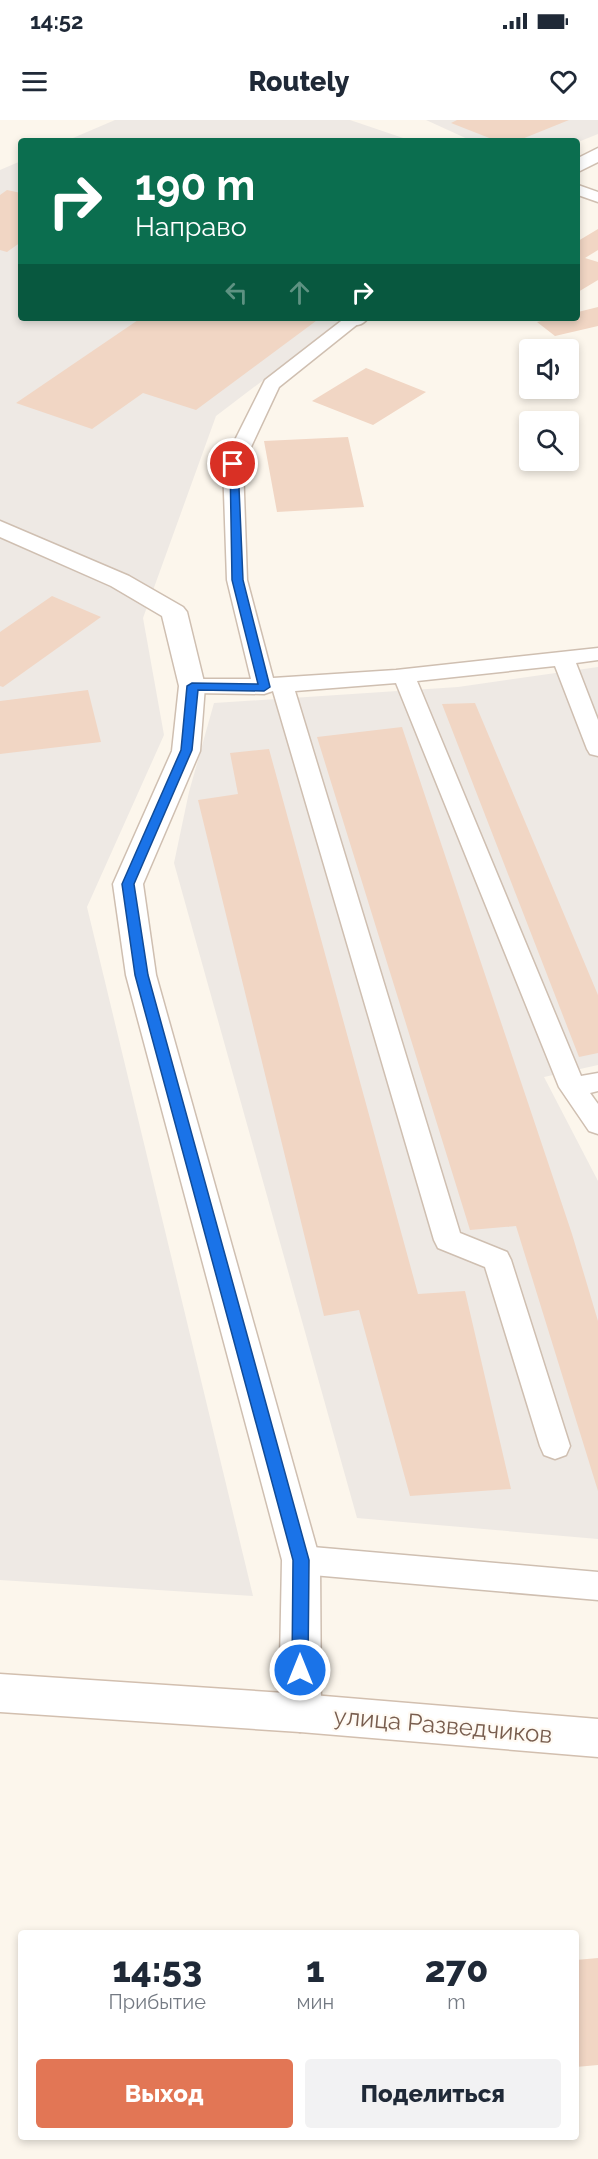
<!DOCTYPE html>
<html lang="ru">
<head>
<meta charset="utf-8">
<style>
	:root { --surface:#fff; --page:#f2f2f3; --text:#1f2937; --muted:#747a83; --accent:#e27655 }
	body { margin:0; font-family:Raleway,sans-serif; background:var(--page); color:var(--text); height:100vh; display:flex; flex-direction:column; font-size:22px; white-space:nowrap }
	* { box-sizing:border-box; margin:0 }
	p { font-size:20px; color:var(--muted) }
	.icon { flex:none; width:33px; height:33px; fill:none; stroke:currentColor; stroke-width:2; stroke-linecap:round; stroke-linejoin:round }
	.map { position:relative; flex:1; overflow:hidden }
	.sheet { position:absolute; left:18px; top:1810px; width:561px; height:210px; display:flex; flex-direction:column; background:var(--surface); border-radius:6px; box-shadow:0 3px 9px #0003 }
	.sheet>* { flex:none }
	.guide { position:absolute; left:18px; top:18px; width:562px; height:183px; border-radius:6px; box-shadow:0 3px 9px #0003; background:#0b6e4f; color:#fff; overflow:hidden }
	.tools { position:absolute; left:519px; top:219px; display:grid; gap:12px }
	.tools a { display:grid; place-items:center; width:60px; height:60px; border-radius:6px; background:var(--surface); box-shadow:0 3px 9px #0003; font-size:30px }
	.pin { position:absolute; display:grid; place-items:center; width:51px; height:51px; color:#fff; margin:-26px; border:3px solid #fff; border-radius:50%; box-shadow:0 2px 6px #0007 }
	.me { position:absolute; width:66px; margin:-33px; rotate:0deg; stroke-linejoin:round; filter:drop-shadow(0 0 4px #0008) }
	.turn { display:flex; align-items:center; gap:21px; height:126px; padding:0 18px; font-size:27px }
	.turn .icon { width:78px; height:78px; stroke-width:2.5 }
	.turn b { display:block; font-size:42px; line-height:51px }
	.lanes { display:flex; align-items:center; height:57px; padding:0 18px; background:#0003; justify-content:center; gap:30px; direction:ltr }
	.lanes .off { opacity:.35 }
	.eta { display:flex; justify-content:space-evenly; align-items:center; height:102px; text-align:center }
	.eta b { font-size:36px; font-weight:800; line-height:42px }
	.cta { display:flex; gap:12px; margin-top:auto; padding:12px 18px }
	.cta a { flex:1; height:69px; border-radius:6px; background:var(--accent); color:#fff; font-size:24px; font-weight:800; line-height:69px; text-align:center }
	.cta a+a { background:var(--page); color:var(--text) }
	.status { display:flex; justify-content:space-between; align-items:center; height:42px; padding:0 30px; background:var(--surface); direction:ltr }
	.status svg { height:16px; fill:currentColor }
	header { display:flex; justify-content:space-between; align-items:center; height:78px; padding:0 18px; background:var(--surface); font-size:27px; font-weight:800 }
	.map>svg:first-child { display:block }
</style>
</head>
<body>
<div class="status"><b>14:52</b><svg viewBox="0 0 49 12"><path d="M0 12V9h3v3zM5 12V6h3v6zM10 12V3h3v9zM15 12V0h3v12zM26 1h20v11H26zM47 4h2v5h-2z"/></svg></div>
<header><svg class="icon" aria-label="menu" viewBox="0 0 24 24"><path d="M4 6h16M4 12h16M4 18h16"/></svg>Routely<svg class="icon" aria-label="heart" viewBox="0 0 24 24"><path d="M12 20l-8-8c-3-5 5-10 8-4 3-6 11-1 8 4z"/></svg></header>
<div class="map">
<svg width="598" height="2039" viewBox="0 0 598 2039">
	<rect width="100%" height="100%" fill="#fcf6ec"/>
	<!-- industrial -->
	<path fill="#eee9e4" d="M 115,0 L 350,0 L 412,21 L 66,21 Z
		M 426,0 L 598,0 L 598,14 L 578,22 L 472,21 Z
		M 21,41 L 21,198 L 345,198 L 216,296 L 143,498 L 164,615 L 87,787 L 253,1476 L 0,1460 L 0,50 Z
		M 598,547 L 598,945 L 544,957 L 598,1061 L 598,1419 L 357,1398 L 174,743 L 189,672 L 214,583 L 458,567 Z"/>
	<!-- building -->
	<path fill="#f1d6c4" d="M 457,0 L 569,0 L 517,21 L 497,21 L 451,3 Z
		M 7,70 L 21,73 L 21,122 L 7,132 L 0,130 L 0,75 Z
		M 598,109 L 598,130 L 585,138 L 598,142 L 598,160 L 578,172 L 578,121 Z
		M 598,187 L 598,206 L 555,216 L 537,202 L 553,198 L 578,198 L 578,192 Z
		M 141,198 L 320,198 L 196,290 L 143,273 L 92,309 L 16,283 Z
		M 366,248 L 426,272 L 373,305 L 312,281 Z
		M 348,317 L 364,387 L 277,392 L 264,321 Z
		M 52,476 L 101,497 L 3,567 L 0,566 L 0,512 Z
		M 88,570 L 101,622 L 0,634 L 0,581 Z
		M 475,583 L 598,875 L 598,933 L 579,937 L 442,584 Z
		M 402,607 L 572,1114 L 598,1201 L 598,1371 L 516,1106 L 470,1110 L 317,617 Z
		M 269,629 L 418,1174 L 465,1171 L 511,1369 L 410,1376 L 359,1190 L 324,1196 L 198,680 L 238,674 L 230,633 Z
		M 598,1838 L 598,1945 L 576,1947 L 576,1840 Z"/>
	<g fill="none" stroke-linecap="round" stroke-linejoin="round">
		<defs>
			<path id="service" d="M 578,65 L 598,72 L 598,82 L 578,75 Z
				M 345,198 L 364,199 L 279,267 L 243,344 L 247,460 L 273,558 L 396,550 L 598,528 L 598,540 L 576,543 L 598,600 L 598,636 L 590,634 L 587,629 L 555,546 L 417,561 L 581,956 L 598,953 L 598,971 L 590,973 L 598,984 L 598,1014 L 589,1011 L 559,967 L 396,563 L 295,571 L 460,1113 L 507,1132 L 511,1140 L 570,1326 L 566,1335 L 555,1339 L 544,1335 L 540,1326 L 485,1147 L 438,1128 L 434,1120 L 273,571 L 264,574 L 192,573 L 184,571 L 181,566 L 184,561 L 192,559 L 251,559 L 227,460 L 223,344 L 265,260 Z
				M 301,1426 L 598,1452 L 598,1480 L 301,1454 L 290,1450 L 285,1440 L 290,1430 Z"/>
			<path id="minor" d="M 598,28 L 598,42 L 578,52 L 578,38 Z
				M 345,198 L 368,198 C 362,206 356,206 347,204 Z
				M 0,401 L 129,456 L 183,487 L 187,492 L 205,566 L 200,631 L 143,764 L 156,855 L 320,1440 L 321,1593 L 315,1606 L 300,1612 L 285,1606 L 279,1593 L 282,1440 L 126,855 L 113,764 L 172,631 L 179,566 L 162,496 L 111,466 L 0,417 Z"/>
			<path id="secondary" d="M 0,1554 L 300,1574 L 598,1599 L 598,1637 L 300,1612 L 0,1592 Z"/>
		</defs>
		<!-- service casing -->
		<use href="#service" stroke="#cfbfb1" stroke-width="3"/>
		<!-- minor casing -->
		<use href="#minor" stroke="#cfbfb1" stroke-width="3"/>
		<!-- secondary casing -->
		<use href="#secondary" stroke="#d2bfaf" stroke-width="3"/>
		<!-- service -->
		<use href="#service" fill="#fff" fill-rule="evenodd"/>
		<!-- minor -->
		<use href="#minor" fill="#fff" fill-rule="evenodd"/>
		<!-- secondary -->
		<use href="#secondary" fill="#fff" fill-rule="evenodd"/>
	</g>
	<!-- route -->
	<path fill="#1a73e8" stroke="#114b97" stroke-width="1.5" d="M 230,341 L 238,344 L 243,460 L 270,567 L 264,571 L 198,570 L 192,630 L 134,764 L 148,855 L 309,1440 L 308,1550 L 306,1555 L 300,1557 L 294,1555 L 292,1550 L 293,1440 L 135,855 L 122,764 L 181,630 L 187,566 L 192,563 L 258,564 L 232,460 Z"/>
	<g text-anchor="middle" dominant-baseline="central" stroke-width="4.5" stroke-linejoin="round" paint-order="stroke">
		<!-- near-street labels -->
		<g font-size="24" fill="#785d4e" stroke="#fffaf3">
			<text transform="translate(443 1605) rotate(5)">улица Разведчиков</text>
		</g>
	</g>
</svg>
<div class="tools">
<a><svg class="icon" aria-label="sound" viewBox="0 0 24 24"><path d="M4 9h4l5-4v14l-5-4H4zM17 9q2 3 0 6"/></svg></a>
<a><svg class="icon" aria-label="search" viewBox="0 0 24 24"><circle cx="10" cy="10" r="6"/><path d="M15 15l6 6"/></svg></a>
</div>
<div class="pin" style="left:233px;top:344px;background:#d93025"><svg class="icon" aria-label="arrive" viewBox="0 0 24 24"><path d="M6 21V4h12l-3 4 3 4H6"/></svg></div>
<svg class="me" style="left:300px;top:1550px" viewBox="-20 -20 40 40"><circle r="17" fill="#1a73e8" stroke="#fff" stroke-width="3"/><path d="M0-11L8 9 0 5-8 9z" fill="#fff"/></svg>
<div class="guide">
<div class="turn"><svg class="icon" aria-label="right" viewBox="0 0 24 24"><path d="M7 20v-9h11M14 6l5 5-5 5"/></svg><div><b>190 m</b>Направо</div></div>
<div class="lanes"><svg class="icon off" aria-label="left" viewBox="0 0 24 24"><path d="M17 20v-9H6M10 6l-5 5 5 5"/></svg><svg class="icon off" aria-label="ahead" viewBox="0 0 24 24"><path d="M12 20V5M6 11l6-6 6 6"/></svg><svg class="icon" aria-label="right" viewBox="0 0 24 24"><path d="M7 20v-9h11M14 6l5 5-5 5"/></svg></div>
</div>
<section class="sheet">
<div class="eta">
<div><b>14:53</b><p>Прибытие</p></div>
<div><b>1</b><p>мин</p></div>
<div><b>270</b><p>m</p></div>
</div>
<div class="cta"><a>Выход</a><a>Поделиться</a></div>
</section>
</div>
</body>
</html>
